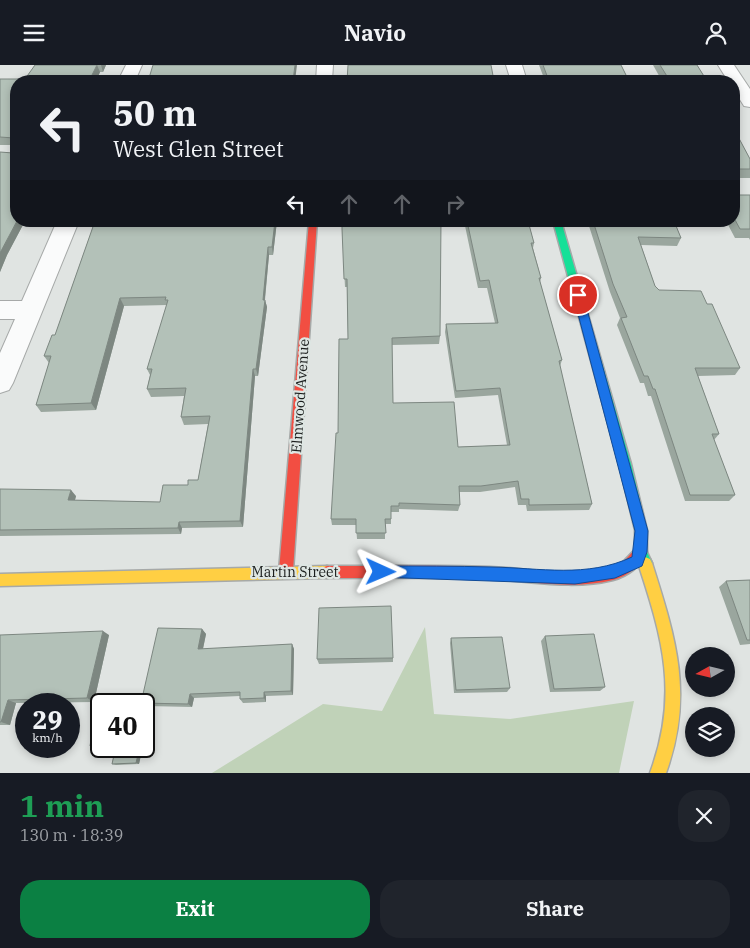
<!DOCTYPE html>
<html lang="en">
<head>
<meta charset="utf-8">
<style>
	:root { --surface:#171b24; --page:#20242c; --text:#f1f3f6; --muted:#9ea1a6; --accent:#0b8043 }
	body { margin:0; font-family:"IBM Plex Serif",serif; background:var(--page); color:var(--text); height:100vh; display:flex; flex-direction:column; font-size:19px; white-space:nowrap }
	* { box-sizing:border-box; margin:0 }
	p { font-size:16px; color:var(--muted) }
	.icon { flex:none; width:28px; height:28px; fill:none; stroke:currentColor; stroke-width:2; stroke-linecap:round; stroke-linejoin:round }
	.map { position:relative; height:708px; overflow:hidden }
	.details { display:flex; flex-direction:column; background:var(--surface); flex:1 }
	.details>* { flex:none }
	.banner { position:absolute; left:10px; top:10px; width:730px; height:152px; border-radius:20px; box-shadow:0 2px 8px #0003; background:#171b24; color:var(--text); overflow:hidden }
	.needle { width:32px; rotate:262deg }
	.fabs { position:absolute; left:685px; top:582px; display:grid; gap:10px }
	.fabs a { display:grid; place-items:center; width:50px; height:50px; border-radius:50%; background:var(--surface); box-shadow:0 2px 8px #0003; font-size:25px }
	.speed { position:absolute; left:15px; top:628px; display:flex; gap:10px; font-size:25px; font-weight:700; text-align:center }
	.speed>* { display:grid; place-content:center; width:65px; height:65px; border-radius:50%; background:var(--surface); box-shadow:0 2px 8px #0003; line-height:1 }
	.speed small { font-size:12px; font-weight:400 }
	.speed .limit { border:2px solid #111; border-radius:8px; background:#fff; color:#111 }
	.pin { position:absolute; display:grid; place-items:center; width:42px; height:42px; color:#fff; margin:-21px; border:2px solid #fff; border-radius:50%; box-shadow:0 1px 5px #0007 }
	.me { position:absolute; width:55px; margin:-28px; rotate:91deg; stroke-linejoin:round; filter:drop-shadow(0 0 4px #0008) }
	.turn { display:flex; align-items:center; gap:18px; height:105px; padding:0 20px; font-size:22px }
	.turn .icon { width:65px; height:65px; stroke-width:2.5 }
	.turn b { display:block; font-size:35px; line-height:42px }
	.lanes { display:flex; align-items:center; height:48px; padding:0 20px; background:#0003; justify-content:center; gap:25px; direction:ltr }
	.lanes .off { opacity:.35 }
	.round { display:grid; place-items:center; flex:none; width:52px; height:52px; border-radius:20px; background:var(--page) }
	.summary { display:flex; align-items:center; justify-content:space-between; height:85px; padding:0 20px }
	h1 { font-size:30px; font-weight:800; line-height:38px; color:#1e9e55 }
	.primary-button { display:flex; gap:10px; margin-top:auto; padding:10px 20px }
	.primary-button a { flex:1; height:58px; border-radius:20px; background:var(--accent); color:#fff; font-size:20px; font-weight:800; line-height:58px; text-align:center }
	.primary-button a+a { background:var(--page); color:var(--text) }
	header { display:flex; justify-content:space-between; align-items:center; height:65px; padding:0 20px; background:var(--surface); font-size:22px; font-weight:800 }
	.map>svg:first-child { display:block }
</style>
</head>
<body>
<header><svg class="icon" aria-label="menu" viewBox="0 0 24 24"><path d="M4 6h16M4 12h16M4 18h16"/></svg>Navio<svg class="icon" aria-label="person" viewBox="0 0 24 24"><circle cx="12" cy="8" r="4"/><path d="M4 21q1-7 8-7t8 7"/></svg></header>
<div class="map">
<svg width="750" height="708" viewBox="0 0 750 708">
	<rect width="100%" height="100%" fill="#e0e4e2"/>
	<!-- green -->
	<path fill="#c0d2b8" d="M 425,562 L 434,649 L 510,654 L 634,636 L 619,708 L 212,708 L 323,639 L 382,646 Z"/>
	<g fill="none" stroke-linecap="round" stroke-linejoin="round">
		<defs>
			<path id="street" d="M 126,0 L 142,0 L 135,16 L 118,16 Z
				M 317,0 L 333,0 L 332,16 L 316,16 Z
				M 506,0 L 522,0 L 527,16 L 511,16 Z
				M 718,0 L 734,0 L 750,24 L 750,42 L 744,41 L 734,25 L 734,16 L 728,16 Z
				M 57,156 L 79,156 L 13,318 L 9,325 L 0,328 L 0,288 L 15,254 L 0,254 L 0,236 L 22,236 Z"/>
			<path id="fast" d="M 553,156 L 561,156 L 631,399 L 647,465 L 647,487 L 652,498 L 650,502 L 645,504 L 640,502 L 635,487 L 635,465 L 619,399 Z"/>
			<path id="slow" d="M 645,492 L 650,494 L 652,498 C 676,574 694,630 666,708 L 650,708 C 679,630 663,574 638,498 L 640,494 Z
				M 327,501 L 332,503 L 334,507 L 332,511 L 327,513 L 0,521 L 0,509 Z"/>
			<path id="jam" d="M 309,156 L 317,156 L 293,506 L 291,510 L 286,512 L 281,510 L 279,506 Z
				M 641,481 L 646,483 L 647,487 C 641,501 628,511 613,515 C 573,525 532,516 491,514 C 437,512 382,513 327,513 L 322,511 L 320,507 L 322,503 L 327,501 C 381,501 436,500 490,502 C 530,503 576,515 615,502 C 626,498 631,485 641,481 Z"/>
		</defs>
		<!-- street casing -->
		<use href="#street" stroke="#a6a9a8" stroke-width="2"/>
		<!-- fast casing -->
		<use href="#fast" stroke="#a6a9a8" stroke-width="3"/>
		<!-- slow casing -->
		<use href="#slow" stroke="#a6a9a8" stroke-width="3"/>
		<!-- jam casing -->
		<use href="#jam" stroke="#a6a9a8" stroke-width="3"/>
		<!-- street -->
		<use href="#street" fill="#fafbfb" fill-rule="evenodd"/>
		<!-- fast -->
		<use href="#fast" fill="#16e098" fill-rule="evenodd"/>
		<!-- slow -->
		<use href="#slow" fill="#ffcf43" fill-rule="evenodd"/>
		<!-- jam -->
		<use href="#jam" fill="#f24e42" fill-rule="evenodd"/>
	</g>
	<!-- wall -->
	<path fill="#9aa69e" d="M 35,0 L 106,0 L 103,7 L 100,7 L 96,16 L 16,16 L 16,156 L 25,156 L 7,190 L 0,207 L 0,87 L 13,88 L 13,80 L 0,80 L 0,14 L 25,14 Z
		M 539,0 L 621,0 L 629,16 L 545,16 Z
		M 653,0 L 697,0 L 707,16 L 662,16 Z
		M 734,64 L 750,94 L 750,113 L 734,113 Z
		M 734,130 L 750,130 L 750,175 L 749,173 L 735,173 L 726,156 L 734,156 Z
		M 95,156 L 277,156 L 273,190 L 269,190 L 265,235 L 267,242 L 258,311 L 255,311 L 243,462 L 182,463 L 181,469 L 0,471 L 0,424 L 76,431 L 75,435 L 160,437 L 188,420 L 198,415 L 208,359 L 184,360 L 181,352 L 184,331 L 151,332 L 147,324 L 150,310 L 147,304 L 167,240 L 124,241 L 96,345 L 41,347 L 36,340 L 49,298 L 44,291 L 55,270 Z
		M 464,156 L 528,156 L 534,178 L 533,183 L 541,213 L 540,217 L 562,295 L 560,301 L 592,439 L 589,445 L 527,446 L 526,440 L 518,440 L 515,422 L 480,427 L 459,427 L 460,440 L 458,446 L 399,444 L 399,447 L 391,447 L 391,459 L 385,459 L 385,474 L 357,474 L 356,460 L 332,460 L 331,454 L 338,368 L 348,274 L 347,222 L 345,222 L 342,164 L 440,271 L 439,279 L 392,280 L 393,338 L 458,382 L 507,380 L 498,330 L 455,333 L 445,267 L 446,259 L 495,258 L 487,223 L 478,223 Z
		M 591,156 L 674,156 L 681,173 L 677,181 L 641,180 L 655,221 L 659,225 L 707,239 L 740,303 L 735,310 L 698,311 L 719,369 L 714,375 L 735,430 L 729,436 L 685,436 L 651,331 L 648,331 L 644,318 L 640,318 L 617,260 L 620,253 L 610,227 L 589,161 Z
		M 750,515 L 750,579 L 740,580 L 719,522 L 726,516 Z
		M 202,564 L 206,569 L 203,584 L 292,579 L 294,584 L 293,630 L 266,631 L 266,637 L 243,638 L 240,634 L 240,631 L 194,633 L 192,642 L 147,641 L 141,638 Z
		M 0,570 L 109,570 L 94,637 L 16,638 L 10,660 L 0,660 Z
		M 545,571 L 605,622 L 600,626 L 550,627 L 541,576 Z
		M 451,573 L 510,623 L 507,627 L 454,628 L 450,578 Z
		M 393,593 L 393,597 L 319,599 L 317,594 Z
		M 101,645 L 101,681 L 107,681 L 94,683 L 90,681 Z
		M 116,681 L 143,681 L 139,699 L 116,700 L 112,699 Z"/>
	<!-- shaded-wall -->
	<path fill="#7d8781" d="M 97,0 L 100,7 L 96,16 L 89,16 Z
		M 101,0 L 106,0 L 103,7 Z
		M 295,0 L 297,0 L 295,16 L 293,16 Z
		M 17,156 L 25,156 L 7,190 L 0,207 L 0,188 Z
		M 275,156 L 277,156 L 273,190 L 272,182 Z
		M 268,182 L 269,190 L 264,242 L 263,235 Z
		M 120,233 L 124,241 L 96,345 L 91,338 Z
		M 265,235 L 267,242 L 258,311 L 256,304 Z
		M 253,304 L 255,311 L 243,462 L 240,456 Z
		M 71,425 L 76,431 L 73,442 L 68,435 Z
		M 179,457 L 182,463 L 181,469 L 178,463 Z
		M 202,564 L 206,569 L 202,588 L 198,584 Z
		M 103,566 L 109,570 L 94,637 L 87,633 Z
		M 292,579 L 294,584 L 293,630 L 291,626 Z
		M 264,627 L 266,631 L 266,637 L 264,633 Z
		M 190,629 L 194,633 L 192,642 L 188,639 Z
		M 8,635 L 16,638 L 10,660 L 1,657 Z
		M 147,642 L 149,644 L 144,675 L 144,659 Z
		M 140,681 L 143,681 L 139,699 L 136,698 Z"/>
	<!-- building -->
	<path fill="#b3c1b8" stroke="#7d8781" d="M 35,0 L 97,0 L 89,16 L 16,16 L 17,156 L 0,188 L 0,87 L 13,88 L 14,73 L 0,72 L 0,14 L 25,14 Z
		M 153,0 L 295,0 L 293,16 L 150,16 L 151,13 L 149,13 Z
		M 348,0 L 491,0 L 494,16 L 347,16 Z
		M 543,0 L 621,0 L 629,16 L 549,16 Z
		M 660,0 L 697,0 L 707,16 L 670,16 Z
		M 734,64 L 750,94 L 750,104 L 734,104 Z
		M 734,130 L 750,130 L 750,164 L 740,164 L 734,153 Z
		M 95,156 L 275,156 L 272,182 L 268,182 L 263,235 L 265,235 L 256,304 L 253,304 L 240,456 L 179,457 L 178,463 L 0,465 L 0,424 L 71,425 L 68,435 L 160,437 L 163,420 L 188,420 L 188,415 L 198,415 L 210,351 L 181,352 L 186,323 L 147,324 L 152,304 L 147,304 L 168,235 L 165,235 L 166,232 L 120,233 L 91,338 L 36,340 L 51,291 L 44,291 L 52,270 L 55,270 Z
		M 342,156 L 441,156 L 440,271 L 392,273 L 393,338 L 454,337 L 458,382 L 510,380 L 500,323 L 456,326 L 446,259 L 498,258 L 489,215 L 480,216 L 467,156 L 528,156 L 534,178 L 531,178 L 541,213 L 539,213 L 562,295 L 559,296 L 592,439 L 529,440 L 529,434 L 521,434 L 518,416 L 481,421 L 459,421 L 460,440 L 399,438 L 399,441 L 391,441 L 391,454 L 385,454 L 386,468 L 356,468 L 356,454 L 331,454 L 336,368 L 338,368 L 339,274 L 348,274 L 347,214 L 344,214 L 342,164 Z
		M 593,156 L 674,156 L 681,173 L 638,172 L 655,221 L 659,225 L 701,226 L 707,239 L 712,239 L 740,303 L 695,303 L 719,369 L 712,369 L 735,430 L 690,430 L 655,324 L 653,324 L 648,311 L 644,311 L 621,253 L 627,252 L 613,219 Z
		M 750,515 L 750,575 L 747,575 L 726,516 Z
		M 391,541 L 393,593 L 317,594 L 319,543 Z
		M 158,563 L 202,564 L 198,584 L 292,579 L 291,626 L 264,627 L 264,633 L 240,634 L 240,627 L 190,629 L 188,639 L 141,638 Z
		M 103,566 L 87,633 L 8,635 L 1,657 L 0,657 L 0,570 Z
		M 594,569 L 605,622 L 554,624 L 545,571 Z
		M 502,572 L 510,623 L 456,625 L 451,573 Z
		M 144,642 L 147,642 L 144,659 Z
		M 96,645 L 101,645 L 101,680 L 90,681 Z
		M 116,681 L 140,681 L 136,698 L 112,699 Z"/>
	<!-- route -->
	<path fill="#1a73e8" stroke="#114b97" d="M 578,226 L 583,230 L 648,466 L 647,487 L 642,501 L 615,513 L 575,519 L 376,512 L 374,507 L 376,502 L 381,501 C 418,501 455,501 492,502 C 540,503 587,513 632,492 L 635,466 L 573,230 Z"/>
	<g text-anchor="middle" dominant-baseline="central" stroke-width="4.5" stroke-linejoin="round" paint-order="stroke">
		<!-- street labels -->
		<g font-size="14" fill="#1b1e1d" stroke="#dee6e3">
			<text transform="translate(300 331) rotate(-86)">Elmwood Avenue</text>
			<text x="295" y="507">Martin Street</text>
		</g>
	</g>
</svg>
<div class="fabs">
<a><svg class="needle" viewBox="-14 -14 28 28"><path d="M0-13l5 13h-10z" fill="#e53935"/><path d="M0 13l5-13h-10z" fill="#9ea1a6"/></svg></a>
<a><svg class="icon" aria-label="layers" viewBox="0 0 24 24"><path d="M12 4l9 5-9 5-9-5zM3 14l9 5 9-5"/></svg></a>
</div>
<div class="speed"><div>29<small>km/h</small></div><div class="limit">40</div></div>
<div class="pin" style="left:578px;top:230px;background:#d93025"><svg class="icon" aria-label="arrive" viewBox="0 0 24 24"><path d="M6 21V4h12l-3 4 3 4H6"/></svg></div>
<svg class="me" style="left:381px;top:507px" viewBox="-20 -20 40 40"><path d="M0-17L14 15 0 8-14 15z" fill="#1a73e8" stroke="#fff" stroke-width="4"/></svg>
<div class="banner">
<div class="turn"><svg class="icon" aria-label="left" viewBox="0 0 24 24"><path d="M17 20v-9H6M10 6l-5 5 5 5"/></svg><div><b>50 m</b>West Glen Street</div></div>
<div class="lanes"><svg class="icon" aria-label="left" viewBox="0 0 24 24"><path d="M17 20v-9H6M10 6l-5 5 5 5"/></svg><svg class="icon off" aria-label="ahead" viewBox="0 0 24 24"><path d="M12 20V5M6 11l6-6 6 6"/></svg><svg class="icon off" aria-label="ahead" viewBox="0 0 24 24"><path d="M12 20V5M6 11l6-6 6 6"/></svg><svg class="icon off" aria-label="right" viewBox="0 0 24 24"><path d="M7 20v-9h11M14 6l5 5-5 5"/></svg></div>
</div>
</div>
<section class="details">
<div class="summary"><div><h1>1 min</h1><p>130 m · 18:39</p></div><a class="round"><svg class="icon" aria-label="close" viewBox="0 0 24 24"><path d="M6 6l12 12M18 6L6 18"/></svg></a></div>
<div class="primary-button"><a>Exit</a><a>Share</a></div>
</section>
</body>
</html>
